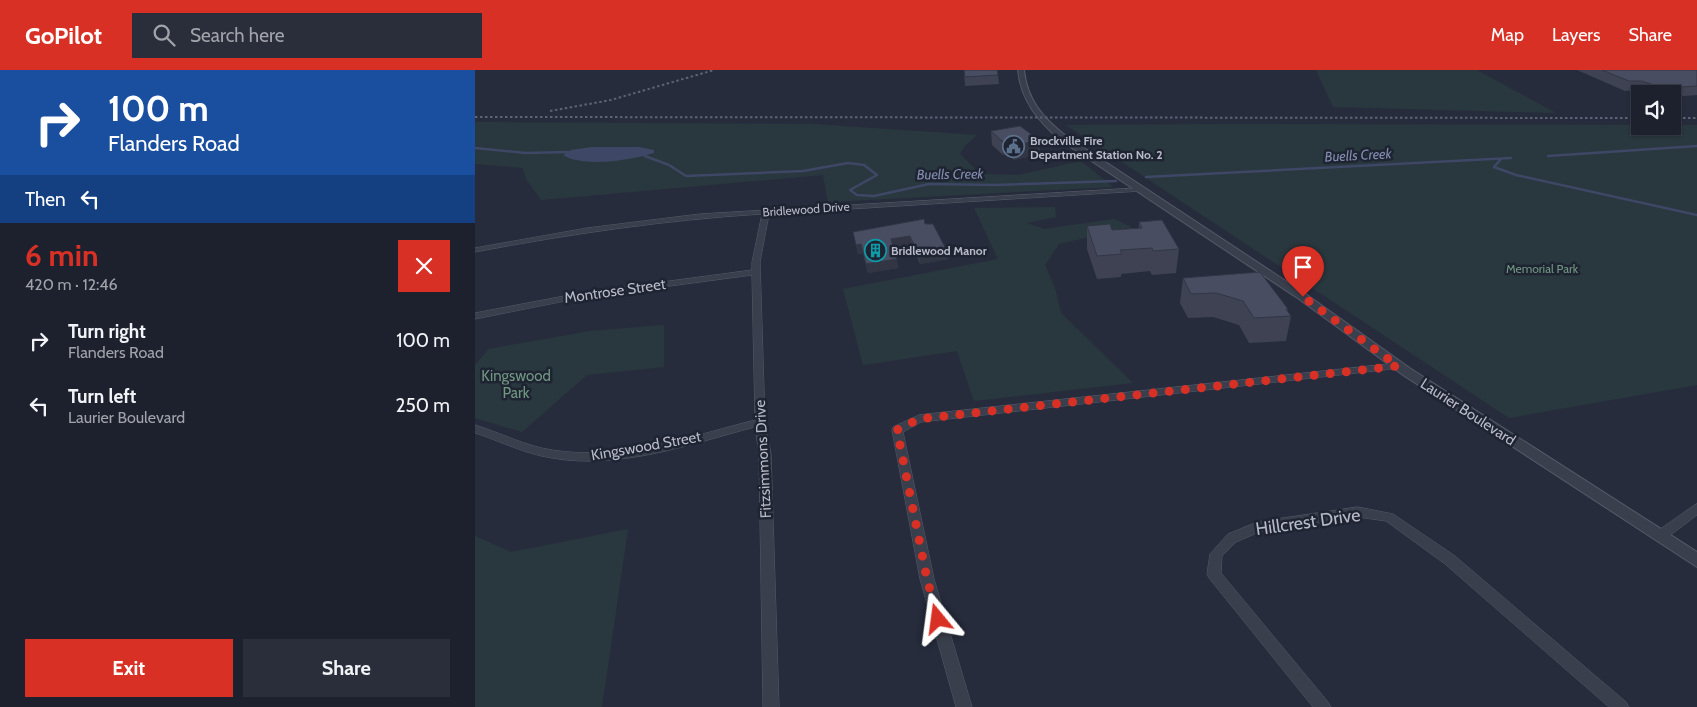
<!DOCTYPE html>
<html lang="en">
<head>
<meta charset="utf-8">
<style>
	:root { --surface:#1d212e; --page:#2a2e3a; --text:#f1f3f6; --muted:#a0a3aa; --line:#3b3e4a; --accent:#d93025 }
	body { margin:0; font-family:Cabin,sans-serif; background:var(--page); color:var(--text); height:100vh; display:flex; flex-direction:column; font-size:19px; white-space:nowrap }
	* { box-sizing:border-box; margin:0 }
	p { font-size:16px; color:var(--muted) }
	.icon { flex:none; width:28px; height:28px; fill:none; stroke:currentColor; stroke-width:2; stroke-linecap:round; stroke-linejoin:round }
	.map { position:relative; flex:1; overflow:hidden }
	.details { display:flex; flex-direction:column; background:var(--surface); width:475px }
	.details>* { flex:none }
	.guide { background:#1a4fa0; color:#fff; overflow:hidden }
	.buttons { position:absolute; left:1156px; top:15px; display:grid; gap:10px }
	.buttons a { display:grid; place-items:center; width:50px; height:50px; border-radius:0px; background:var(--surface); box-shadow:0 1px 4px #0004,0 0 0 1px var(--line); font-size:25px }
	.pin { position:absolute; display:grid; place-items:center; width:42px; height:42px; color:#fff; margin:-51px -21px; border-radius:50% 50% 50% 0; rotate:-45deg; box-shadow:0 0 5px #0007 }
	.pin .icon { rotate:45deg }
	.me { position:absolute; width:55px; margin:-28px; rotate:344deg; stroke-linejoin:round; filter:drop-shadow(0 0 4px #0008) }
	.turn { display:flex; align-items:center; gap:18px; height:105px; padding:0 25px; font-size:22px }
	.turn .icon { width:65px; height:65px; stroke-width:2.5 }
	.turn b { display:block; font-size:35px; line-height:42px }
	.then { display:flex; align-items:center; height:48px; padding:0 25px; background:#0003; gap:10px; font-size:19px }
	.round { display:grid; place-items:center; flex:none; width:52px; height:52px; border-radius:0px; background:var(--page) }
	.head { display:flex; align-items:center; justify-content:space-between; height:85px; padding:0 25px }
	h1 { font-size:30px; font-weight:700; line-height:38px; color:var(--accent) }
	.cta { display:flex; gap:10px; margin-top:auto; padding:10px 25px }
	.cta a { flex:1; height:58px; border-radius:0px; background:var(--accent); color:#fff; font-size:20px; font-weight:700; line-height:58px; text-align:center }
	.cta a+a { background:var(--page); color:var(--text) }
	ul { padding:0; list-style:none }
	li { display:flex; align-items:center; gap:15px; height:65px; padding:0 25px }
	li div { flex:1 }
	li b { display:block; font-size:19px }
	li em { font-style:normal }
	header { display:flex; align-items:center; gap:30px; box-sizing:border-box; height:70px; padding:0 25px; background:var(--accent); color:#fff }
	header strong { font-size:24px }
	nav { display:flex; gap:28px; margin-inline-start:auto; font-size:18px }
	.search { width:350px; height:45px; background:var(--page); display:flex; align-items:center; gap:12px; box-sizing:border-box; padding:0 18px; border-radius:0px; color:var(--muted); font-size:19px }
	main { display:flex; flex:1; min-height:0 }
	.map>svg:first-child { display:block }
</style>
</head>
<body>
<header>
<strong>GoPilot</strong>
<div class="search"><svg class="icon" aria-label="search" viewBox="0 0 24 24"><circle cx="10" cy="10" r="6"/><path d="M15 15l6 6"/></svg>Search here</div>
<nav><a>Map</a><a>Layers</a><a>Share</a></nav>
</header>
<main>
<section class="details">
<div class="guide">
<div class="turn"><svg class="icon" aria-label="right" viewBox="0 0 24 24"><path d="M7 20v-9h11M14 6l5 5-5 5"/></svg><div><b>100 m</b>Flanders Road</div></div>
<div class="then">Then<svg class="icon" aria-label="left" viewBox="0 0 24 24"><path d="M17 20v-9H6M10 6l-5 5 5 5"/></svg></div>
</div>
<div class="head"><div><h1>6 min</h1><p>420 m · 12:46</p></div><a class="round" style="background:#d93025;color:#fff"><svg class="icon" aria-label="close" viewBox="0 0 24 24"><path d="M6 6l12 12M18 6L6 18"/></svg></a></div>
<ul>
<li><svg class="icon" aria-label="right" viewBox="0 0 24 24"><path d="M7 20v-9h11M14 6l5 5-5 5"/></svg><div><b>Turn right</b><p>Flanders Road</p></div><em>100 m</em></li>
<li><svg class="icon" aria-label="left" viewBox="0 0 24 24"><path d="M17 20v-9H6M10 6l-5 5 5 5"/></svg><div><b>Turn left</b><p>Laurier Boulevard</p></div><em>250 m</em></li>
</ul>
<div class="cta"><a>Exit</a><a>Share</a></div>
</section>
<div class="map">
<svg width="1222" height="637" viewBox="0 0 1222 637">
	<rect width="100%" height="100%" fill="#272c3d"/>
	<!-- green -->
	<path fill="#29383e" d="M 841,0 L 1002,0 L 1081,43 L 858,37 Z
		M 0,52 L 338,54 L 502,65 L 489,77 L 485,84 L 505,104 L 543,105 L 606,91 L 638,117 L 353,132 L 348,105 L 66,130 L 51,109 L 48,98 L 0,94 Z
		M 746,54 L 1222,55 L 1222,315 L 1034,348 L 591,55 Z
		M 580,137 L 581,147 L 552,153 L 569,159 L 639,149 L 657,157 L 584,174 L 570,195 L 580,218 L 586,243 L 658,313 L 499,331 L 482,281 L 388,295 L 368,219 L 523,189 L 499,138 Z
		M 189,255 L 189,297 L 112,305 L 47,362 L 0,348 L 0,295 L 14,279 L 115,261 Z
		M 153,459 L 127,637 L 0,637 L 0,466 L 36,482 Z"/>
	<!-- water -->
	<path fill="#3e4765" d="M 117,77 L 164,77 L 179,80 L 179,83 C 157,90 108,98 88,85 L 96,80 Z"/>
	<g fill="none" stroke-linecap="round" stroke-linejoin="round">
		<!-- stream -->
		<path stroke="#3e4765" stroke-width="2.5" d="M 0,78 L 51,83 L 93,82
			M 170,86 L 194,95 L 211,106 L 328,101 L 373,93 L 389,95 L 402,105 L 375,120 L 382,125 L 399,126 L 454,114 L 521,115 L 641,111
			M 1073,86 L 1222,76
			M 1026,89 L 1019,97 L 1041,105 L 1222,145
			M 671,107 L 1036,88"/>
		<defs>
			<path id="minor" d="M 664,118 L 667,120 L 666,121 L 294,144 L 285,192 L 290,352 L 296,384 L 304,637 L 288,637 L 284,384 L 280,357 C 215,374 145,400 77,388 C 50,384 25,371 0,363 L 0,355 C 26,363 50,376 77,380 C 145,391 214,367 280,350 L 277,205 L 105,228 L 0,249 L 0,243 L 105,223 L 277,200 L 277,192 L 287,144 C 190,150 95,164 0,182 L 0,178 L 112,158 L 225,144 Z
				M 923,293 L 926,294 L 928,296 L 926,298 L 446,352 L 428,362 L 459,509 L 497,637 L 481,637 L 445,509 L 417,360 L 418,357 L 444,345 Z
				M 1222,434 L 1222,445 L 1189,470 L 1185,471 L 1181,470 L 1179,466 L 1181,462 L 1218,436 Z
				M 883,437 L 918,444 L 980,486 L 1151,632 L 1154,637 L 1134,637 L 970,494 L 911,451 L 883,447 L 784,462 L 761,472 L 747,486 L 746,503 L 853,632 L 856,637 L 838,637 L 734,508 L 732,504 L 735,484 L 753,464 L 782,452 Z"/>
			<path id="tertiary" d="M 543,0 L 549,0 C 552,30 568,48 591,66 L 832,225 L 936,299 L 1222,482 L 1222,497 L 928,305 L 824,229 L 585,70 C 563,50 546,31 543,0 Z"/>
		</defs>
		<!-- minor casing -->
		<use href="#minor" stroke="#555a68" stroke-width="1"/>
		<!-- tertiary casing -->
		<use href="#tertiary" stroke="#555a68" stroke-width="2"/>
		<!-- minor -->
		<use href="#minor" fill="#3a3f4d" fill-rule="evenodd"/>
		<!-- tertiary -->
		<use href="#tertiary" fill="#3a3f4d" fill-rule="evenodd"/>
		<!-- rail -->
		<path stroke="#5d6274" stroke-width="2" stroke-dasharray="2.5 2.5" stroke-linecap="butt" d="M 75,41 L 136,30 L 239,0
			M 0,47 L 1165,48
			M 1198,48 L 1222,48"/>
	</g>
	<!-- wall -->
	<path fill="#3e4253" d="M 489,0 L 523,5 L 524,14 L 490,16 Z
		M 1102,0 L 1222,0 L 1222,25 L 1198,27 L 1198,24 L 1172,24 L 1163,20 L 1150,21 Z
		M 516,61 L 564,70 L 565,84 L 539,90 L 533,84 L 528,85 L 517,75 Z
		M 664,152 L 704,179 L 701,203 L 677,205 L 675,201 L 646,204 L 646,207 L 622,209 L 612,179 L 612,156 L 637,160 L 664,158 Z
		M 450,154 L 472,181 L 473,189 L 445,194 L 437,174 L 418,177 L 423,198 L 393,203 L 388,183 L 383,184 L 378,162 Z
		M 708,208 L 813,239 L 812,241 L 816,246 L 811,271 L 774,273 L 764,255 L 738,247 L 713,248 L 705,233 Z"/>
	<!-- shaded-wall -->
	<path fill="#323644" d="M 532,70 L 533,84 L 528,85 L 527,71 Z
		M 564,70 L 565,84 L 539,90 L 538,76 Z
		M 435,166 L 437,174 L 417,177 L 416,169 Z
		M 386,174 L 388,183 L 383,184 L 381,175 Z
		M 472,181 L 473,189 L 445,194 L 444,185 Z
		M 422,189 L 423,198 L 393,203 L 391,194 Z"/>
	<!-- building -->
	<path fill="#484d61" stroke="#323644" d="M 489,0 L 522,0 L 523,5 L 490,7 Z
		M 1127,0 L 1222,0 L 1222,16 L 1187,18 L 1167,11 L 1154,11 Z
		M 545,56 L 564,70 L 538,76 L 532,70 L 527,71 L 516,61 Z
		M 449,149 L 450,154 L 458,154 L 472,181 L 444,185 L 435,166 L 416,169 L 422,189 L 391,194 L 386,174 L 381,175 L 378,162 Z
		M 687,150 L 704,179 L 678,181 L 677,178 L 645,180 L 647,184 L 622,186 L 612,156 L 635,154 L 637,160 L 667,158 L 664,152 Z
		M 785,202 L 813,239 L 811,239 L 816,246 L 779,248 L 768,231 L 741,223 L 716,224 L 708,208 Z"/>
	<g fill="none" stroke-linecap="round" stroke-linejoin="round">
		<!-- route -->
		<path stroke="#d93025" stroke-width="9" stroke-dasharray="0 16.2" d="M 463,549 L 452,509 L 422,360 L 444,349 L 923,296 L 828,227"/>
	</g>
	<!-- icons -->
	<defs>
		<symbol id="civic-ring" viewBox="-11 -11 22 22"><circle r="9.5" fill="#1f2433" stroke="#5c6f8a" stroke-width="1.5"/><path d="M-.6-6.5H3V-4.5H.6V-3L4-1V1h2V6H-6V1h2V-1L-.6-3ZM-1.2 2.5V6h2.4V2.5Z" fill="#5c6f8a"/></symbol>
		<symbol id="building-ring" viewBox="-11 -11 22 22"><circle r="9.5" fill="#1f2433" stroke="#0f9aa8" stroke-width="1.5"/><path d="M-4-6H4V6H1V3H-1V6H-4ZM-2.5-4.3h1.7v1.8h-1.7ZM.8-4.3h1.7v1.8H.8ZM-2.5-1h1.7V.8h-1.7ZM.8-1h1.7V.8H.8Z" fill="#0f9aa8"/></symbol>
	</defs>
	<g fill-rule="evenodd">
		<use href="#civic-ring" x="526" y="64" width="25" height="25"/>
		<use href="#building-ring" x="388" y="168" width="25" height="25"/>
	</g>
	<g text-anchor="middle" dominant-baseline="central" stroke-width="5" stroke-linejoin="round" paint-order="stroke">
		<!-- far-poi labels -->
		<g font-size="12" font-weight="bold" fill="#b7bac8" stroke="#1f2433" text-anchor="start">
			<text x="555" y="70">Brockville Fire<tspan x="555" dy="14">Department Station No. 2</tspan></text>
			<text x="416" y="180">Bridlewood Manor</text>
		</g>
		<!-- far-street labels -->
		<g font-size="12" fill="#b7bac8" stroke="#1f2433">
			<text transform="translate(331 139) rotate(-4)">Bridlewood Drive</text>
		</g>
		<!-- far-park labels -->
		<g font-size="12" fill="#709780" stroke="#1f2433">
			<text x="1067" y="198">Memorial Park</text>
		</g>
		<!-- far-water labels -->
		<g font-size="14" font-style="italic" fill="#818cad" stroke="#1f2433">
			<text transform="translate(883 85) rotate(-3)">Buells Creek</text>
			<text transform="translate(475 104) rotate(-1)">Buells Creek</text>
		</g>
		<!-- street labels -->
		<g font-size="15" fill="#b7bac8" stroke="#1f2433">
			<text transform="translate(140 221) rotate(-8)">Montrose Street</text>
			<text transform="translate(993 342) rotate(33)">Laurier Boulevard</text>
			<text transform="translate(171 376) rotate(-10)">Kingswood Street</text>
			<text transform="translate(288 389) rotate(-93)">Fitzsimmons Drive</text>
		</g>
		<!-- park labels -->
		<g font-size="15" fill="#709780" stroke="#1f2433">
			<text x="41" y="306">Kingswood<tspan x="41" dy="17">Park</tspan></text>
		</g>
		<!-- near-street labels -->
		<g font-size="18" fill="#b7bac8" stroke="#1f2433">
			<text transform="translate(833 452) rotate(-8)">Hillcrest Drive</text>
		</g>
	</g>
</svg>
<div class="buttons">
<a><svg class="icon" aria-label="sound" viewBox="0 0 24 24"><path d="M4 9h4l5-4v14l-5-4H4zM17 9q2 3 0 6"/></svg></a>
</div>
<div class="pin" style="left:828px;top:227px;background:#d93025"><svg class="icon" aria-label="arrive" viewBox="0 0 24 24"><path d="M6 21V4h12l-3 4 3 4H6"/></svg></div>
<svg class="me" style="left:463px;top:549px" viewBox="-20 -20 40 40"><path d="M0-17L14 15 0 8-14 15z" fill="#d93025" stroke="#fff" stroke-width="4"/></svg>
</div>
</main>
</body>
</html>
